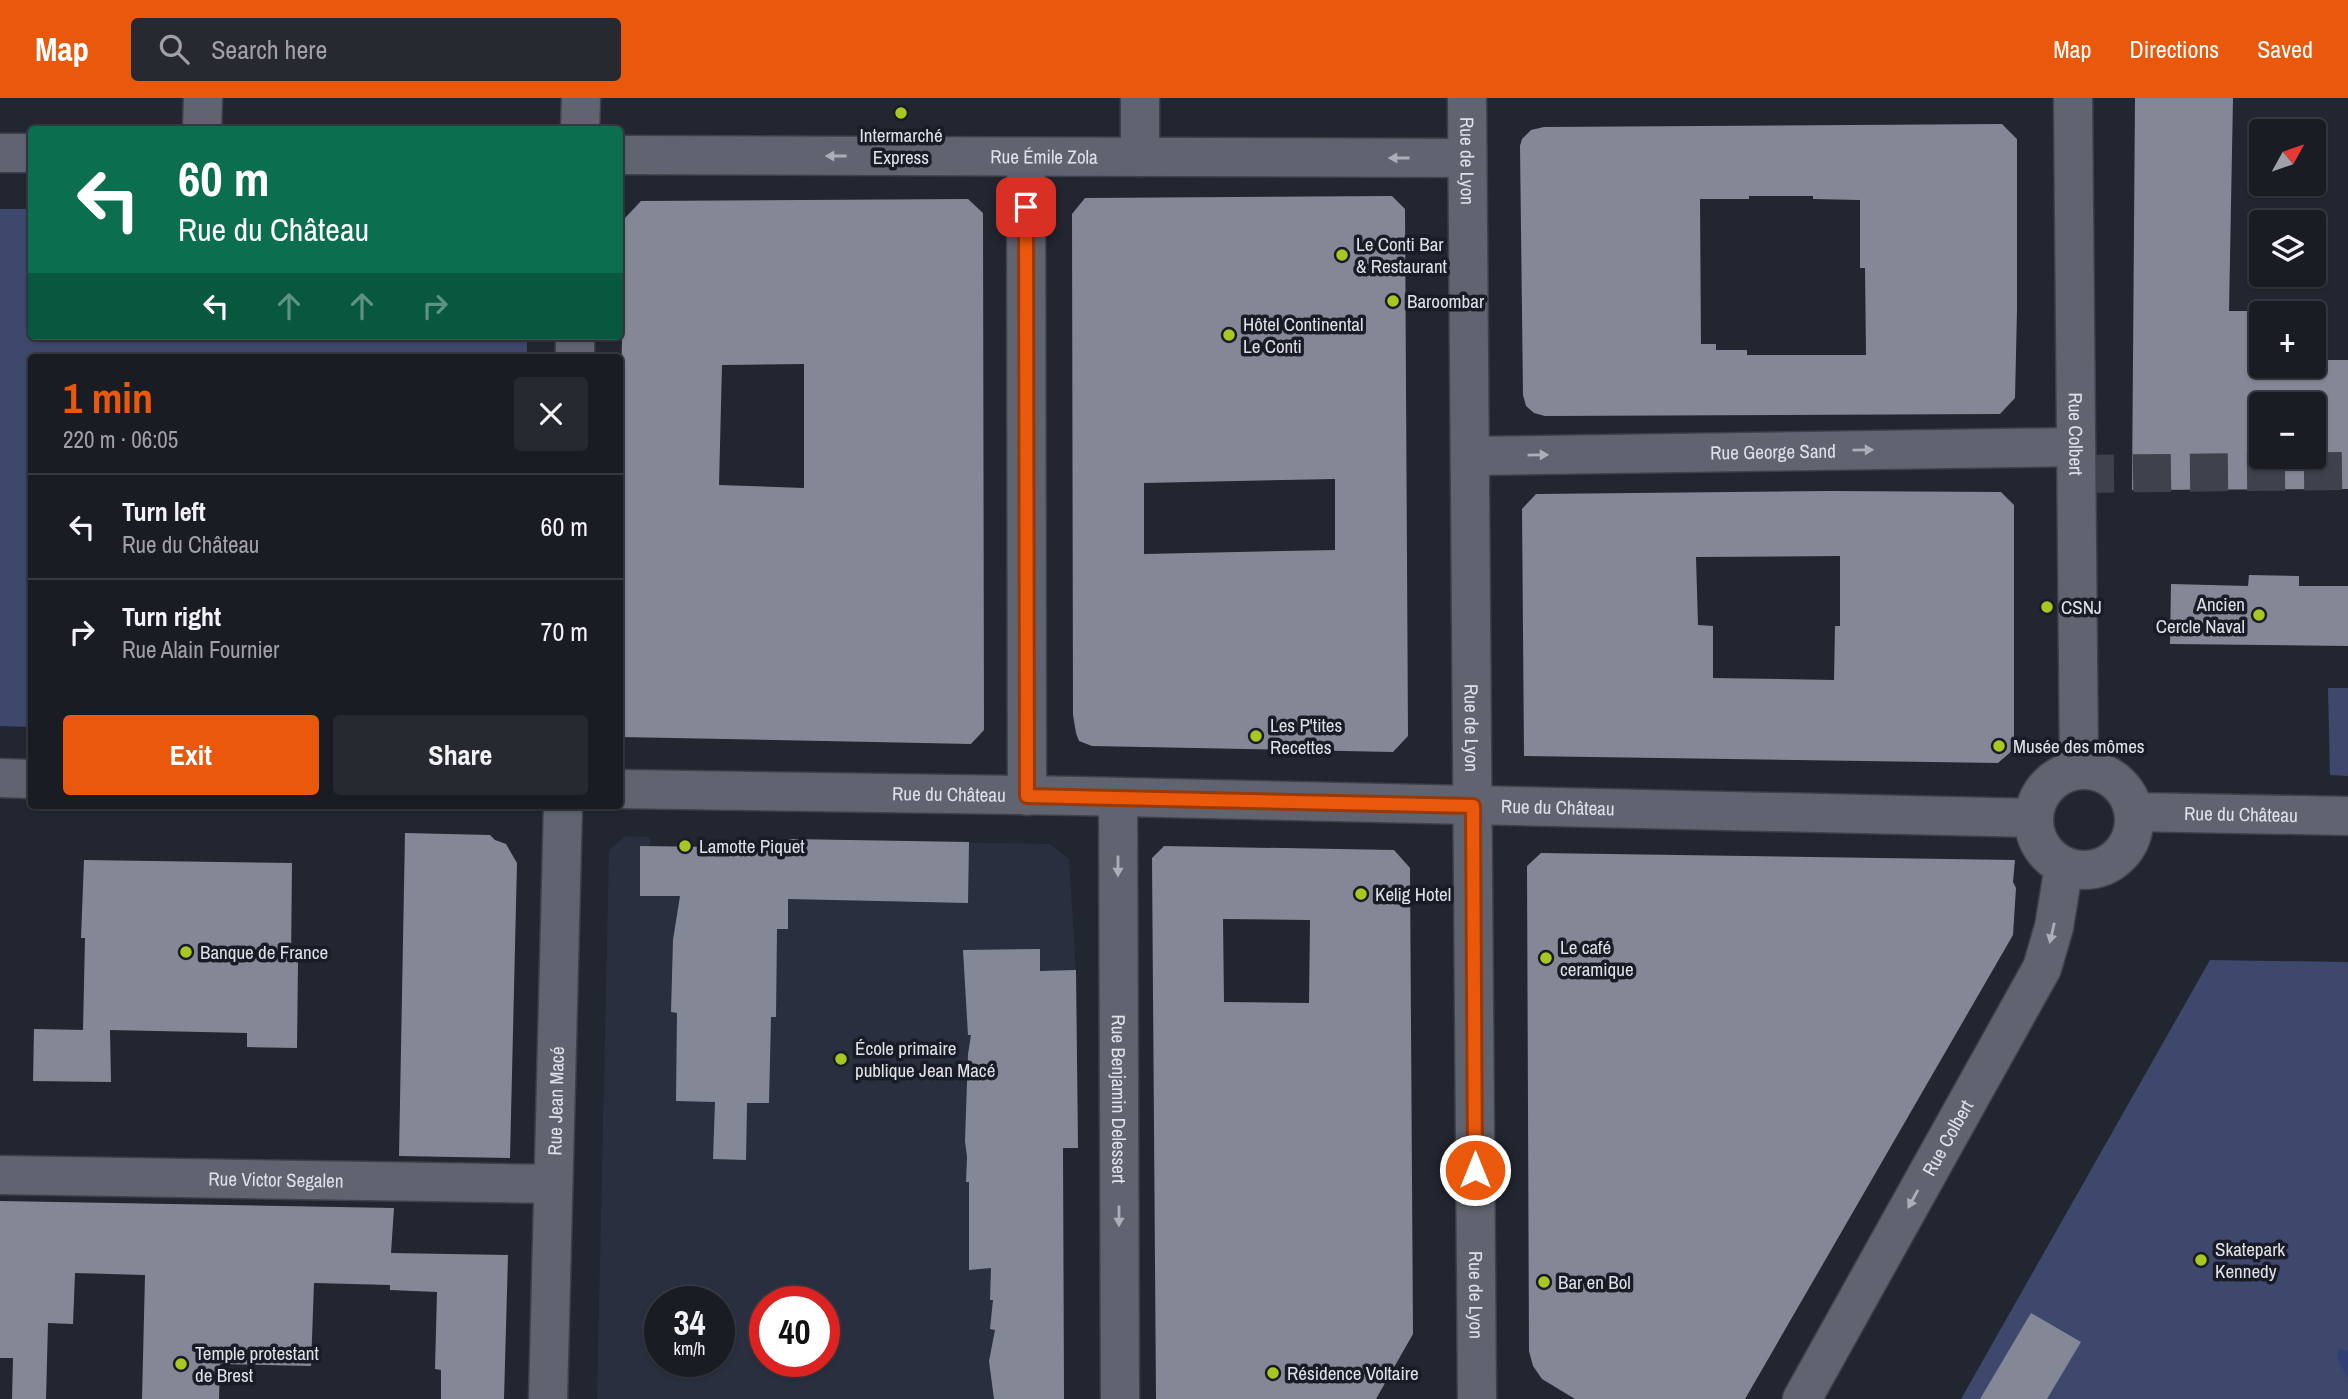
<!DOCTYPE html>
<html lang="en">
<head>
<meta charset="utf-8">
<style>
	:root { --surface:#1a1c24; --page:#272931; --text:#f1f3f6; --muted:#9fa1a6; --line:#383a41; --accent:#ea580c }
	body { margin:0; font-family:"Archivo Narrow",sans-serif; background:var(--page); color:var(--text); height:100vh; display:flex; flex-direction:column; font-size:26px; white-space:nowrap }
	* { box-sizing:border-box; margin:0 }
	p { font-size:23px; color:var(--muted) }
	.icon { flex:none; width:38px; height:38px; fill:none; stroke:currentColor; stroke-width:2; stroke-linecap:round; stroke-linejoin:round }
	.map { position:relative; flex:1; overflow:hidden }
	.drawer { position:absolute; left:28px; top:256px; width:595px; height:455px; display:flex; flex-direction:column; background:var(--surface); border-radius:7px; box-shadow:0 2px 5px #0004,0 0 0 2px var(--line) }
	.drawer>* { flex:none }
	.guide { position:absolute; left:28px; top:28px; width:595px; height:214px; border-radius:7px; box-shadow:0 2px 5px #0004,0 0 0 2px var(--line); background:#0b6e4f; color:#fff; overflow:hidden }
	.needle { width:46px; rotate:50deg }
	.controls { position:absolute; left:2249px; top:21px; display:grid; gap:14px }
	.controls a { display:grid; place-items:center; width:77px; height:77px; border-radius:7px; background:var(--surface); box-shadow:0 2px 5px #0004,0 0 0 2px var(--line); font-size:35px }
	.speed { position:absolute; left:644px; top:1188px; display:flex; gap:14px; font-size:35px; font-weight:700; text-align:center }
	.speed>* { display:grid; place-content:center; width:91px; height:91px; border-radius:50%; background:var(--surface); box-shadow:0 2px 5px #0004,0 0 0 2px var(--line); line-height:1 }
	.speed small { font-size:18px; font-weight:400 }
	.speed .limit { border:10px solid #d22; background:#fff; color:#111 }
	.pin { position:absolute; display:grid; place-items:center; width:60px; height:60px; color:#fff; margin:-30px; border-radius:14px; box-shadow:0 4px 10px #0006 }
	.me { position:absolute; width:77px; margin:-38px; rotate:0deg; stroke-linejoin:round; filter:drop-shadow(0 0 5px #0008) }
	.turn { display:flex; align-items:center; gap:24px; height:147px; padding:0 35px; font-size:32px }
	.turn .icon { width:91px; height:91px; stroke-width:2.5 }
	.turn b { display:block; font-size:49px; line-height:60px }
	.lanes { display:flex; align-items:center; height:66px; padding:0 35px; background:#0003; justify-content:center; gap:35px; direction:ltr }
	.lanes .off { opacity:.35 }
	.round { display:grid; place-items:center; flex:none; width:74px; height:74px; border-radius:7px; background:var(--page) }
	.overview { display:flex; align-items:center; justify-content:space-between; height:119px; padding:0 35px }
	h1 { font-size:42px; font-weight:700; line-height:52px; color:var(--accent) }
	.cta { display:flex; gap:14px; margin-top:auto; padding:14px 35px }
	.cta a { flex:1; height:80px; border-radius:7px; background:var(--accent); color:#fff; font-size:28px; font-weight:700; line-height:80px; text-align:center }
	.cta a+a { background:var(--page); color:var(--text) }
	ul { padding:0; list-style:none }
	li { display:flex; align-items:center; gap:21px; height:105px; padding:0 35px; border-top:2px solid var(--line) }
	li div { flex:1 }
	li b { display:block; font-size:26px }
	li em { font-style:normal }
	header { display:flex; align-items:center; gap:42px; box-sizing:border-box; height:98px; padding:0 35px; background:var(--accent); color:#fff }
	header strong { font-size:33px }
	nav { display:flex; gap:38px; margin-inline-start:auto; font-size:24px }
	.search { width:490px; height:63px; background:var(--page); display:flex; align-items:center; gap:18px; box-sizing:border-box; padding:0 24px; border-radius:7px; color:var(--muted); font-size:26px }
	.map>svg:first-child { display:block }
</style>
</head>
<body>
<header>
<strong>Map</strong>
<div class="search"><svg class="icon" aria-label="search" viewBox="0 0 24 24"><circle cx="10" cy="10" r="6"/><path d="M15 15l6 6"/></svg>Search here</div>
<nav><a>Map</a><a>Directions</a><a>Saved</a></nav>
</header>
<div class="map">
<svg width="2348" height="1301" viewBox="0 0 2348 1301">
	<rect width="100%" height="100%" fill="#222630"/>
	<!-- built -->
	<path fill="#2a2f3f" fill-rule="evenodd" d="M 626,738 L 650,739 L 650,748 L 729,749 L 730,756 L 789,756 L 789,741 L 1050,746 L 1069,761 L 1076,872 L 1078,1050 L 1063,1051 L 1064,1301 L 597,1301 L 609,752 ZM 660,1204 L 719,1204 L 719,1264 L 660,1264 ZM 765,1204 L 824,1204 L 824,1264 L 765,1264 Z"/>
	<!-- green -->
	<path fill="#3e486c" d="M 0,111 L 31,111 L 32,238 L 527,238 L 527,259 L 32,259 L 31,629 L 0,628 Z
		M 2328,590 L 2348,590 L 2348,678 L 2330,677 Z
		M 2210,862 L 2348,864 L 2348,1301 L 1961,1301 Z"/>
	<!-- water -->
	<path fill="#323f74" d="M 2339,1250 L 2348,1253 L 2348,1280 L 2337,1260 Z"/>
	<!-- building -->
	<path fill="#848896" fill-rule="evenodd" d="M 2135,0 L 2233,0 L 2229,213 L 2253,213 L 2254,261 L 2261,261 L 2261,268 L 2314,268 L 2314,262 L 2348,262 L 2348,391 L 2132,392 ZM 2261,306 L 2314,306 L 2314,359 L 2261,359 Z
		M 2002,26 L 2017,41 L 2017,212 L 2015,300 L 2000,316 L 1545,318 L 1534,315 L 1526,308 L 1523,297 L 1520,48 L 1522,41 L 1531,32 L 1544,29 ZM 1749,98 L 1813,98 L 1813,101 L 1860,102 L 1860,170 L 1865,170 L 1866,257 L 1747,257 L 1747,252 L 1716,252 L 1716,246 L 1701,246 L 1700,101 L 1749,101 Z
		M 1392,98 L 1405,111 L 1408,638 L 1393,654 L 1092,648 L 1079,643 L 1076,635 L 1073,617 L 1072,116 L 1085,100 ZM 1335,381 L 1335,452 L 1144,456 L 1144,385 Z
		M 968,101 L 983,115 L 984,632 L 971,646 L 620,639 L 620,323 L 625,120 L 641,103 ZM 804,266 L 804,390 L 719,387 L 722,267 Z
		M 1829,393 L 2001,394 L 2014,407 L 2014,651 L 1998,665 L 1524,658 L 1522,411 L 1536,396 ZM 1840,458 L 1840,528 L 1835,528 L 1834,582 L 1713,580 L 1713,528 L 1698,527 L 1696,459 Z
		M 2249,477 L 2299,478 L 2299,488 L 2348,488 L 2348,548 L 2170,546 L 2171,486 L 2248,488 Z
		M 405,735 L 490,737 L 495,742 L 506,746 L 517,765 L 510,1060 L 399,1058 Z
		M 789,741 L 969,744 L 968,805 L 788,801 L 788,831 L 777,831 L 776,919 L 771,919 L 769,1005 L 747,1005 L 746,1062 L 713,1061 L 715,1004 L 676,1003 L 677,915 L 671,914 L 673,842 L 680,798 L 640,798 L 640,748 L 789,750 Z
		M 1164,748 L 1394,752 L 1410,770 L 1413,1236 L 1376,1301 L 1156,1301 L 1152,760 ZM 1223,821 L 1310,822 L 1309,905 L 1224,904 Z
		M 1541,755 L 2015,762 L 2013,784 L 2016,790 L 2013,837 L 1745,1301 L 1575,1301 L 1542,1281 L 1533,1268 L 1529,1253 L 1527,768 Z
		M 84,762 L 292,765 L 291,864 L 298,864 L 297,950 L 247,949 L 247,935 L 110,932 L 111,984 L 33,983 L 34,931 L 86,932 L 83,932 L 85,840 L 81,840 Z
		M 1040,851 L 1040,873 L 1076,872 L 1078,1050 L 1063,1050 L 1064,1301 L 994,1301 L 989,1263 L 995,1232 L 990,1231 L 993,1202 L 990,1202 L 991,1170 L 969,1172 L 969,1084 L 966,1084 L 967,1059 L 965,1043 L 968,956 L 971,937 L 968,937 L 963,852 Z
		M 0,1103 L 394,1110 L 391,1155 L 508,1157 L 504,1301 L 441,1301 L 441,1272 L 435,1271 L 437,1194 L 390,1192 L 390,1187 L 314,1185 L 311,1268 L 220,1266 L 219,1301 L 142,1301 L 145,1177 L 75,1175 L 73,1226 L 48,1225 L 46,1301 L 12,1301 L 13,1260 L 0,1260 Z
		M 2031,1215 L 2081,1244 L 2047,1301 L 1980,1301 Z"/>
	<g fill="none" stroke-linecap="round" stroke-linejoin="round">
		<!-- street-tunnel -->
		<path stroke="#3e424c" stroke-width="38" stroke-dasharray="38 19" stroke-linecap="butt" d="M 2076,376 L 2348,373"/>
		<defs>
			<g id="street">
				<path d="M 1140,0 L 1140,59"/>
				<path id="s1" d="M 2073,0 L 2079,671"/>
				<path d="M 202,32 L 203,0"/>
				<path d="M 580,32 L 581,0"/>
				<path d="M 0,55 L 32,55"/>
				<path id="s2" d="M 620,57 L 1467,60"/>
				<path d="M 1026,59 L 1027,698"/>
				<path d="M 575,259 L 575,238"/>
				<path id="s3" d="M 1470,358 L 2076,349"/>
				<path id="s4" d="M 1118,700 L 1120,1301"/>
				<path id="s5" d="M 0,1077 L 553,1086"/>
				<path id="s6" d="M 548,1301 L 563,707"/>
				<path id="s7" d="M 1802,1301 L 2042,870 L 2054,829 L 2064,768"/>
			</g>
			<g id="secondary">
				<path id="s8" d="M 1467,0 L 1477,1301"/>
				<circle cx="2084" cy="722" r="50"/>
				<path d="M 0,680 L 32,681"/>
				<path id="s9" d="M 620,691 L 1079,698 L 2034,720"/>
				<path id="s10" d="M 2134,714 L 2348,718"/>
			</g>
		</defs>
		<!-- street casing -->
		<use href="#street" stroke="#3f414a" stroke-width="41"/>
		<!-- secondary casing -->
		<use href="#secondary" stroke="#3f414a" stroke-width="41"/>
		<!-- street -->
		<use href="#street" stroke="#606471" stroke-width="38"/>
		<!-- secondary -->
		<use href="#secondary" stroke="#606471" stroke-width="38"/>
	</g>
	<!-- one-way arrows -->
	<defs><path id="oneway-solid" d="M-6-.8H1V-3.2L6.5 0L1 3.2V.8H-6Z" transform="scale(1.75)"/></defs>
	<g fill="#acafb9">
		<use href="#oneway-solid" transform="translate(836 58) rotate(-180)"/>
		<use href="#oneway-solid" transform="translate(1399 60) rotate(-180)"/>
		<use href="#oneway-solid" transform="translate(1863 352) rotate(-1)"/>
		<use href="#oneway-solid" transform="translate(1538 357) rotate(-1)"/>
		<use href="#oneway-solid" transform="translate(1118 768) rotate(90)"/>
		<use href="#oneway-solid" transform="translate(2052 835) rotate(103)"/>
		<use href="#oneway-solid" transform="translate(1913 1101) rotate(119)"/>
		<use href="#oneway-solid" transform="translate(1119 1118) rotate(90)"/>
	</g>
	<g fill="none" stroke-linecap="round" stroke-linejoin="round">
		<defs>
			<path id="route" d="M 1026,109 L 1027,698 L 1473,708 L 1475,1072"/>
		</defs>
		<!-- route casing -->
		<use href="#route" stroke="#983908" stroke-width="18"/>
		<!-- route -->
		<use href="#route" stroke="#ea580c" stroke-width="12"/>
	</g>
	<!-- markers -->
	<g fill="#a7c820" stroke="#191c26" stroke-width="2.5">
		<circle cx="901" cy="15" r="7"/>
		<circle cx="1342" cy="157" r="7"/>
		<circle cx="1393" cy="203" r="7"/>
		<circle cx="1229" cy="237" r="7"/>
		<circle cx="2047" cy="509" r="7"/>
		<circle cx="2259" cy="517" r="7"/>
		<circle cx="1256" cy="638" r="7"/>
		<circle cx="1999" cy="648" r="7"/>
		<circle cx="685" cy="748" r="7"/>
		<circle cx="1361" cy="796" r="7"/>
		<circle cx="186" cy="854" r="7"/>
		<circle cx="1546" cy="860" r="7"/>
		<circle cx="841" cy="961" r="7"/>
		<circle cx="2201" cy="1162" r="7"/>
		<circle cx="1544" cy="1184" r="7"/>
		<circle cx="181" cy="1266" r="7"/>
		<circle cx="1273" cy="1275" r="7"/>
	</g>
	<g text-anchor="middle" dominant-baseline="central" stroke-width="7" stroke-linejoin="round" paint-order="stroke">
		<!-- poi labels -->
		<g font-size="19" fill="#dfe1e9" stroke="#191c26" text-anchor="start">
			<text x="901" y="37" text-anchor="middle">Intermarché<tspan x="901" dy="22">Express</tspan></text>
			<text x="1356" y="146">Le Conti Bar<tspan x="1356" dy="22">&amp; Restaurant</tspan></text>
			<text x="1407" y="203">Baroombar</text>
			<text x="1243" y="226">Hôtel Continental<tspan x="1243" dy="22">Le Conti</tspan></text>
			<text x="2245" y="506" text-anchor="end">Ancien<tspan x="2245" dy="22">Cercle Naval</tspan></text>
			<text x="2061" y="509">CSNJ</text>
			<text x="1270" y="627">Les P'tites<tspan x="1270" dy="22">Recettes</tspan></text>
			<text x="2013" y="648">Musée des mômes</text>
			<text x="699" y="748">Lamotte Piquet</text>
			<text x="1375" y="796">Kelig Hotel</text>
			<text x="1560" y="849">Le café<tspan x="1560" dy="22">ceramique</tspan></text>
			<text x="200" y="854">Banque de France</text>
			<text x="855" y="950">École primaire<tspan x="855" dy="22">publique Jean Macé</tspan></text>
			<text x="2215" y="1151">Skatepark<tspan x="2215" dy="22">Kennedy</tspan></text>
			<text x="1558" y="1184">Bar en Bol</text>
			<text x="195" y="1255">Temple protestant<tspan x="195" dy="22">de Brest</tspan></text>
			<text x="1287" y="1275">Résidence Voltaire</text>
		</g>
		<!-- street labels -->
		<g font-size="19" fill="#dfe1e9" stroke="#191c26">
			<text stroke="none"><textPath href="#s2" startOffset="424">Rue Émile Zola</textPath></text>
			<text stroke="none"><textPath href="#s8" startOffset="63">Rue de Lyon</textPath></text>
			<text stroke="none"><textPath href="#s1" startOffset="336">Rue Colbert</textPath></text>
			<text stroke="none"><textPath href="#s3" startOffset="303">Rue George Sand</textPath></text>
			<text stroke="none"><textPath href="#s8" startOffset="630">Rue de Lyon</textPath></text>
			<text stroke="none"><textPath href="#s9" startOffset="329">Rue du Château</textPath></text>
			<text stroke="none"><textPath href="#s9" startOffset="938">Rue du Château</textPath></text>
			<text stroke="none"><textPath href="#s10" startOffset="107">Rue du Château</textPath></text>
			<text stroke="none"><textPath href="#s4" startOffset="301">Rue Benjamin Delessert</textPath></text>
			<text stroke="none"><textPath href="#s6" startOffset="298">Rue Jean Macé</textPath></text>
			<text stroke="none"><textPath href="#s7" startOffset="299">Rue Colbert</textPath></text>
			<text stroke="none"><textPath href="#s5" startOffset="276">Rue Victor Segalen</textPath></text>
			<text stroke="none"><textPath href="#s8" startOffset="1197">Rue de Lyon</textPath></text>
		</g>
	</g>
</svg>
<div class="controls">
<a><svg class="needle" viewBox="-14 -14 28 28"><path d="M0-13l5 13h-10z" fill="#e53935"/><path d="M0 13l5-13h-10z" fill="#9fa1a6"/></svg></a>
<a><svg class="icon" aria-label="layers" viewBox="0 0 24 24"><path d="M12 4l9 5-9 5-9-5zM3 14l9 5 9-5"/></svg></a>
<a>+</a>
<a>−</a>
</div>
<div class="speed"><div>34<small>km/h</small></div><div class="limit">40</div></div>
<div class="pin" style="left:1026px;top:109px;background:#d93025"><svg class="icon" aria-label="arrive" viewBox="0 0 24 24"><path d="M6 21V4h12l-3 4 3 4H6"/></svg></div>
<svg class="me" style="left:1475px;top:1072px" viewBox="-20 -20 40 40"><circle r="17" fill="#ea580c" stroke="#fff" stroke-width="3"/><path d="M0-11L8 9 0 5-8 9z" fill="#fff"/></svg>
<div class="guide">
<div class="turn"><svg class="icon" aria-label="left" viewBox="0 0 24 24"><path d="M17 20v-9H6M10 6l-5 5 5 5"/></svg><div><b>60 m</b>Rue du Château</div></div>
<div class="lanes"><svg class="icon" aria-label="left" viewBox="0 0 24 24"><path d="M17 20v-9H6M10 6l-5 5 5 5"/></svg><svg class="icon off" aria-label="ahead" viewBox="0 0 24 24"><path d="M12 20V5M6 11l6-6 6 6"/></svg><svg class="icon off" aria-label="ahead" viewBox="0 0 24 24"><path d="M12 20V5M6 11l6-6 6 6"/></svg><svg class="icon off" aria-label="right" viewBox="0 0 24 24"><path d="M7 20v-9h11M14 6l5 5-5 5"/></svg></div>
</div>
<section class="drawer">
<div class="overview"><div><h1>1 min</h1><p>220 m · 06:05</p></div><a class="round"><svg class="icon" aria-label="close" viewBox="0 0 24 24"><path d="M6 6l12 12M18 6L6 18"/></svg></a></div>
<ul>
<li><svg class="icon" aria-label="left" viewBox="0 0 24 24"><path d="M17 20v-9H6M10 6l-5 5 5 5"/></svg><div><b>Turn left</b><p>Rue du Château</p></div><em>60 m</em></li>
<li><svg class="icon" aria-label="right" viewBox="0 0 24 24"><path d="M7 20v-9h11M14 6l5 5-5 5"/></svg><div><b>Turn right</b><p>Rue Alain Fournier</p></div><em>70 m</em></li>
</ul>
<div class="cta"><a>Exit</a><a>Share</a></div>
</section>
</div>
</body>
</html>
